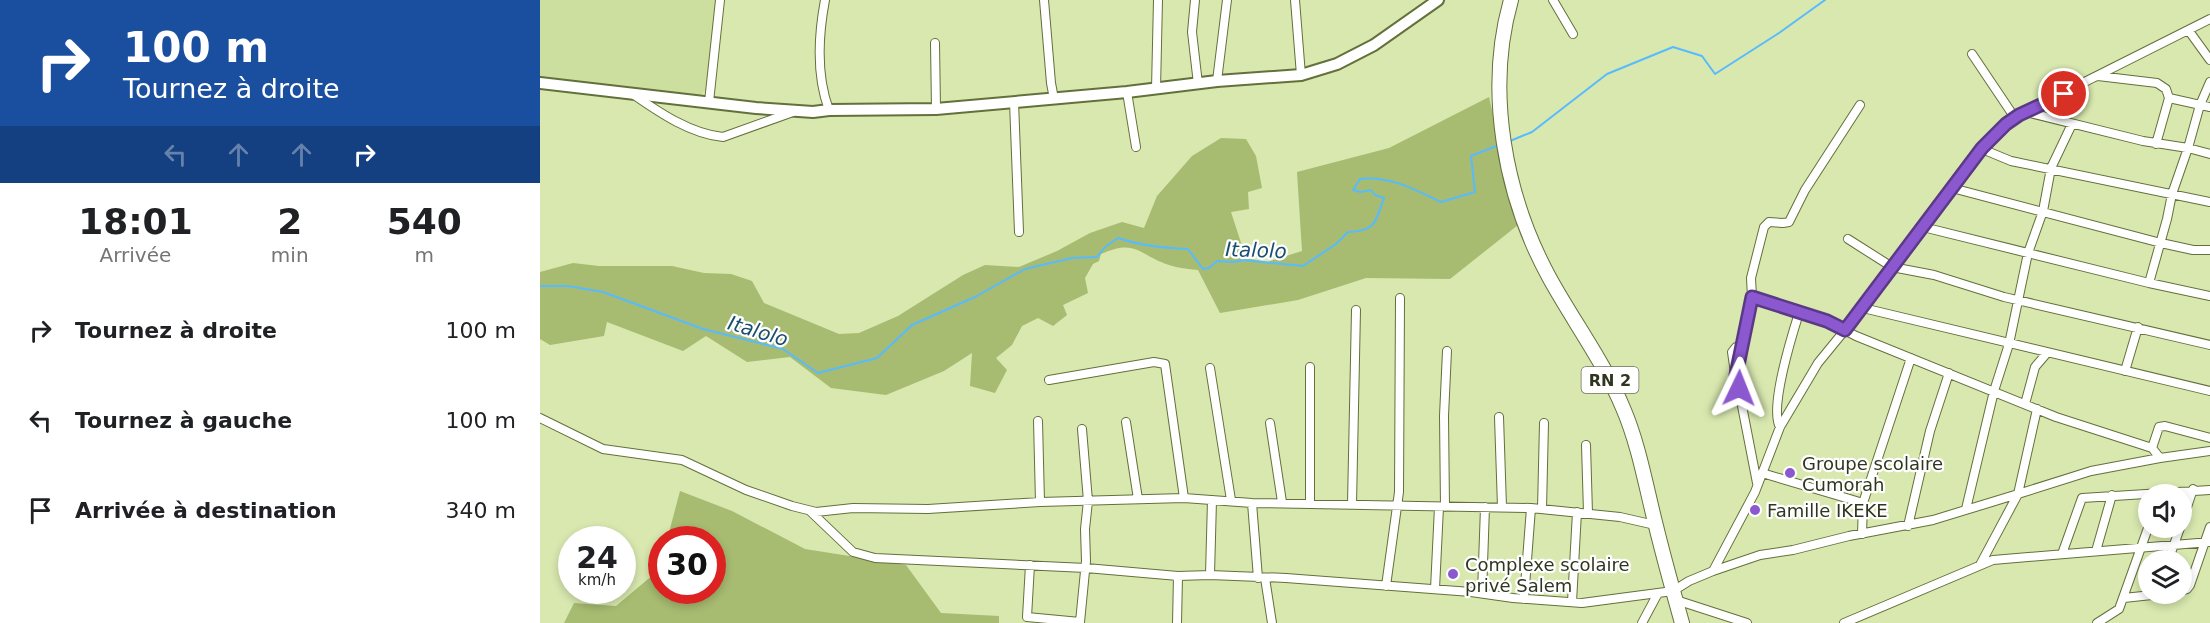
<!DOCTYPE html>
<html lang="fr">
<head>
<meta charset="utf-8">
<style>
	:root { --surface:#fff; --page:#f6f6f6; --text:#202124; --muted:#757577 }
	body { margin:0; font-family:"DejaVu Sans",sans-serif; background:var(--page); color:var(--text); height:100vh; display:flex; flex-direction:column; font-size:22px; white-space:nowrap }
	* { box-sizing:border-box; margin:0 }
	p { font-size:20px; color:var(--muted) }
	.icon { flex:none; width:33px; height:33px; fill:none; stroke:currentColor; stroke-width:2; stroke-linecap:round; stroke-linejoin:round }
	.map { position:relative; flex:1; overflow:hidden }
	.sheet { display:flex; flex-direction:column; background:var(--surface); width:540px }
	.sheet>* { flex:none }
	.guide { background:#1a4fa0; color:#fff; overflow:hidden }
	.fabs { position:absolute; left:1598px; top:484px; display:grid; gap:12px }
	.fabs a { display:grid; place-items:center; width:54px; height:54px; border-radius:50%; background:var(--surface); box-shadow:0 3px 9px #0003; font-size:30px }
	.speed { position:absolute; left:18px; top:526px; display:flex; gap:12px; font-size:30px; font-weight:700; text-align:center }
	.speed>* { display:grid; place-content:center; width:78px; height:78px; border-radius:50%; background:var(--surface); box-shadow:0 3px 9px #0003; line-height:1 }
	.speed small { font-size:15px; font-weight:400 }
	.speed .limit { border:9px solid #d22; background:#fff; color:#111 }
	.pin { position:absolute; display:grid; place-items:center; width:51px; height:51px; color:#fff; margin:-26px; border:3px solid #fff; border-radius:50%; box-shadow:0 2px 6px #0007 }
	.me { position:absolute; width:66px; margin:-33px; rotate:2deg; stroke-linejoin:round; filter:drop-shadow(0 0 4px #0008) }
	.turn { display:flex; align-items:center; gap:21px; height:126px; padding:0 24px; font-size:27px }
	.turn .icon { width:78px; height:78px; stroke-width:2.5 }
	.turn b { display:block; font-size:42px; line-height:51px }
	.lanes { display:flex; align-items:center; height:57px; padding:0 24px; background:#0003; justify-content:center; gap:30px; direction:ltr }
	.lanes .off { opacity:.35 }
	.eta { display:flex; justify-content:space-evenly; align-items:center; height:102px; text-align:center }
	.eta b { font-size:36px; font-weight:700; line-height:42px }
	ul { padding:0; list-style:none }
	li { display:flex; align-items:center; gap:18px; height:90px; padding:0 24px }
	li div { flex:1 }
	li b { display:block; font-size:22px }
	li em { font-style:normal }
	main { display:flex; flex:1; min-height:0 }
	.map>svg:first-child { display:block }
</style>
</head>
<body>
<main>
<section class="sheet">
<div class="guide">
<div class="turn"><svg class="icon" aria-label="right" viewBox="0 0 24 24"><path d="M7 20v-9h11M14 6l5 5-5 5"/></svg><div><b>100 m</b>Tournez à droite</div></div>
<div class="lanes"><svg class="icon off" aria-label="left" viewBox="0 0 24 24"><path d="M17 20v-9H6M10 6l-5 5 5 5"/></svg><svg class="icon off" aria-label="ahead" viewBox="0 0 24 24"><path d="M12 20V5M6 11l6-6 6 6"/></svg><svg class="icon off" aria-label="ahead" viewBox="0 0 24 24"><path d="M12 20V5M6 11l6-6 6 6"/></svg><svg class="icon" aria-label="right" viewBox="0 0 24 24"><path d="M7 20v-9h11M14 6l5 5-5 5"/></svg></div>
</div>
<div class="eta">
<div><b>18:01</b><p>Arrivée</p></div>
<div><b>2</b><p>min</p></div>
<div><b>540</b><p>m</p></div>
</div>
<ul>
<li><svg class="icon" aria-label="right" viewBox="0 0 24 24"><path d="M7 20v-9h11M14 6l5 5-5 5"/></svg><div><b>Tournez à droite</b></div><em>100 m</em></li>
<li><svg class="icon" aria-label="left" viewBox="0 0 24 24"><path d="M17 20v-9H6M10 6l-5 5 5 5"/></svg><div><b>Tournez à gauche</b></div><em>100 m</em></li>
<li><svg class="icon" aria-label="arrive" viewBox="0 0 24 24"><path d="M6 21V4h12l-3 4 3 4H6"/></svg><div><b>Arrivée à destination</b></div><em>340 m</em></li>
</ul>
</section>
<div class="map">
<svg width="1670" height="623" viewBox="0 0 1670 623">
	<rect width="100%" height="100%" fill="#d8e8af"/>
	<!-- built -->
	<path fill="#cddf9e" d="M 0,0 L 176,0 L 170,86 L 158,97 L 0,77 Z"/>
	<!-- green -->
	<path fill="#a7bb71" d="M 949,97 L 978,225 L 910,279 L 826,278 L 758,300 L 680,313 L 658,270 C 648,269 638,268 629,265 C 598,255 597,238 561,254 L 559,261 L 553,264 L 545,278 L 548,293 L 523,305 L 527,315 L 513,326 L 498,318 L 482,326 L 472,345 L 456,358 L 467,370 L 455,393 L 430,386 L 432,353 L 404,371 L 346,395 L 291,388 L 250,357 L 207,362 L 166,336 L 143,351 L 67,322 L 64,336 L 10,345 L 0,339 L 0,272 L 33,263 L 59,266 L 132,266 L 164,273 L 191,274 L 212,281 L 224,303 L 299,334 L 319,333 L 358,316 L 423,275 L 445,265 L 479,267 L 517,251 L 550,233 L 582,222 L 604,228 L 617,196 L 652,156 L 681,138 L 706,139 L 716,156 L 722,188 L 708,192 L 709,209 L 691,212 L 706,258 L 727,262 L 762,251 L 757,172 L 849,148 Z
		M 140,491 L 192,511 L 265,549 L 366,565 L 401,613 L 459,616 L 459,623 L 24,623 L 34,603 L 76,606 L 120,569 L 121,563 L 122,591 L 172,591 L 172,540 L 127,540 Z"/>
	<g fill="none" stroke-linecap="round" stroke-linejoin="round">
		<!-- stream -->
		<path stroke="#57bbfe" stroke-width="2" d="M 970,141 L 992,132 L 1067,74 L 1133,47 L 1162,56 L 1175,74 L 1239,33 L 1285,0
			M 0,286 L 28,286 L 63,292 L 163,329 L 243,349 L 278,373 L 337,358 L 372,325 L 435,297 L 485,269 L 532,258 L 557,257 L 565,247 L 578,238 C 601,246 624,248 648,249 L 663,269 L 669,268 L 677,261 L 694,262 L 703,260 L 763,266 L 796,244 L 808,232 C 836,231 835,223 844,198 L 835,195 L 831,190 L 821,192 L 813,190 L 820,179 C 851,176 874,189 901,202 L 935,192 L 931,156 L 959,145"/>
		<defs>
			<path id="street" d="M 285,0 C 278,37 276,75 289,110
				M 504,0 L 511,83 L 514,99
				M 655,0 L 652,32 L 658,84
				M 755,0 L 761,75
				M 1013,0 L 1033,34
				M 1649,31 L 1670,60
				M 395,43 L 396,109
				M 1432,54 L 1475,118
				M 1558,76 L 1617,83 L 1626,89 L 1629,98 L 1616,144
				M 677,81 L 687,0
				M 616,89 L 618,0
				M 587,92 L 596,147
				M 94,95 C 120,113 151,134 183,137 L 253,112
				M 1629,98 L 1670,107
				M 169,102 L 180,0
				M 474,102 L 479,232
				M 1486,112 L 1603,141 L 1648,148 L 1670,154
				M 1442,149 L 1471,161 L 1670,202
				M 1412,188 L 1621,243 L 1653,250 L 1670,250
				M 1383,227 L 1609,283 L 1670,296
				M 1308,239 L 1352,267 L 1394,275 L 1464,297 L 1670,345
				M 1609,283 L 1627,219 L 1632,194 L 1648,148 L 1660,105 L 1670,82
				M 1212,297 L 1287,321 L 1316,336 L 1516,417 L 1612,448 L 1620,458 L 1670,451
				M 1323,308 L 1670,391
				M 670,368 L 691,500
				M 1585,371 L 1598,327
				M 1195,373 L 1192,352 L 1196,347 L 1203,347
				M 509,380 L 614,362 L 625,364 L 644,498
				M 1485,404 L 1495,367 L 1507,353
				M 959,417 L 962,507
				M 0,418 L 63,449 L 142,460 L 206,490 L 252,506 L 276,512 L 313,508 L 388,509 L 500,502 L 644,498 L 712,503 L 991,508 L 1080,517 L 1115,525
				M 498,421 L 500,502
				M 586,422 L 598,499
				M 730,423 L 742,502
				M 1240,427 C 1229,409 1252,335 1259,313
				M 1046,445 L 1048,513
				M 1612,448 L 1619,427 L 1625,426 L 1670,438
				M 1222,473 L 1323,503
				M 1217,483 L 1196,375 L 1212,297 L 1211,278 L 1224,227 L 1229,222 L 1243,223 L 1249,222 L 1265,190 L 1320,105
				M 770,502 L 770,367
				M 712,503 L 718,578
				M 812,504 L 816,310
				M 905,507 L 904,416 L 907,351
				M 1002,509 L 1004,423
				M 1426,509 L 1454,391 L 1469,344 L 1488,253 L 1503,211 L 1511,168 L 1532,124
				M 270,511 L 313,552 L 335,558 L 546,568 L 638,576 L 670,575 L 746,578 L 931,592 L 973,598 L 1042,603 L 1133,591 L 1149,581 L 1173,571 L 1215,492 L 1240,427 L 1278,363 L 1323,308 L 1401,201 L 1442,149 L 1466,124 L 1479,115 L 1670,19
				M 1641,525 L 1653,489
				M 1368,526 L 1390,431 L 1409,373
				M 1322,534 L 1323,503 L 1371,358
				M 1556,551 L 1572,495
				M 1522,554 L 1542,498 L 1670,490
				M 1628,561 L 1640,528
				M 490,565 L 487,617 L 540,622 L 546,561 L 545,529 L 548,501 L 542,429
				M 1440,565 L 1478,494 L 1551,471 L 1620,458
				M 1173,571 L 1220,555 L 1253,550 L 1309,536 L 1393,520 L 1478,494 L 1497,409
				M 670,575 L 672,500
				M 725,578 L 732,623
				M 846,586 L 859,492 L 860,298
				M 895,589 L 899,507
				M 1641,591 L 1647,589 L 1650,585 L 1670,527
				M 942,593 L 945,507
				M 1584,598 L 1621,594
				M 984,599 L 991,508
				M 1136,600 L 1207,623
				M 1032,602 L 1037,512
				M 637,623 L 638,576
				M 1102,623 L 1117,595
				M 1304,623 L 1453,560 L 1670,542
				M 1557,623 L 1579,609 L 1608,528"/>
			<path id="secondary" d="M 0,83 L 216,108 L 273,112 L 289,110 L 396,109 L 587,92 L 677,81 L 761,75 L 797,64 L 834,45 L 898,0"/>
			<path id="highway" d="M 971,0 C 945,91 965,196 1009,277 C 1033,321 1064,362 1083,408 C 1099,445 1106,487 1116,526 C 1124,559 1133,591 1142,623"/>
		</defs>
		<!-- street casing -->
		<use href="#street" stroke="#63703b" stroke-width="10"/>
		<!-- secondary casing -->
		<use href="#secondary" stroke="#63703b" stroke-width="14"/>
		<!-- highway casing -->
		<use href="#highway" stroke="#63703b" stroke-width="16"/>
		<!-- street -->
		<use href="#street" stroke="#fff" stroke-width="8"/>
		<!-- secondary -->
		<use href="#secondary" stroke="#fff" stroke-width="10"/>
		<!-- highway -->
		<use href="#highway" stroke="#fff" stroke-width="14"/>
	</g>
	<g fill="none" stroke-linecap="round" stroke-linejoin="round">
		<defs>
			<path id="route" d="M 1199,388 L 1196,375 L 1212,297 L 1287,321 L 1305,330 L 1442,148 L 1466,124 L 1479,115 L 1524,94"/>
		</defs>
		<!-- route casing -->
		<use href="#route" stroke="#5b3987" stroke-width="15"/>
		<!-- route -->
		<use href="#route" stroke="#8c58d0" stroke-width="10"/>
	</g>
	<!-- markers -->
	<g fill="#8c58d0" stroke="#fff" stroke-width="2">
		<circle cx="1250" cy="473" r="6"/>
		<circle cx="1215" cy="510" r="6"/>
		<circle cx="913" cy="574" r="6"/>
	</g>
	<g text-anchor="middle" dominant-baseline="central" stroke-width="4.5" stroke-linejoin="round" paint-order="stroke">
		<!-- shield labels -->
		<rect fill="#fff" stroke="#6d7262" stroke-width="1.5" x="1041.5" y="367" width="57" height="26" rx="4.5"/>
		<g font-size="16" font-weight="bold" fill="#2f361f">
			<text x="1070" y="380">RN 2</text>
		</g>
		<!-- poi labels -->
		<g font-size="18" fill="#2f361f" stroke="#fff" text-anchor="start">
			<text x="1262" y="463">Groupe scolaire<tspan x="1262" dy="21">Cumorah</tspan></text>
			<text x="1227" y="510">Famille IKEKE</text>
			<text x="925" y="564">Complexe scolaire<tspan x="925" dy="21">privé Salem</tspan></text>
		</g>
		<!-- water labels -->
		<g font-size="20" font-style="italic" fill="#194e70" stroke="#fff">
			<text transform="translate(716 250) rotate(2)">Italolo</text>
			<text transform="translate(218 331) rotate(17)">Italolo</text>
		</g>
	</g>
</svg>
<div class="fabs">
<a><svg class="icon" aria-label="sound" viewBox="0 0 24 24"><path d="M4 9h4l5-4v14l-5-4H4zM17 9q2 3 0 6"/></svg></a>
<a><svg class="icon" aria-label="layers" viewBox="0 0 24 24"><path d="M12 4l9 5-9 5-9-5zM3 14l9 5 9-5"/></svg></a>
</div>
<div class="speed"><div>24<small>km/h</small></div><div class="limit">30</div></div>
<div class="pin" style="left:1524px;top:94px;background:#d93025"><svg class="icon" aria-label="arrive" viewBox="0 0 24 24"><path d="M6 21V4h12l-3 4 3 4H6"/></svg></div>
<svg class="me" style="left:1199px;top:388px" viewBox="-20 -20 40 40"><path d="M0-17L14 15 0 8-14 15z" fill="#8c58d0" stroke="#fff" stroke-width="4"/></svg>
</div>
</main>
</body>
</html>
